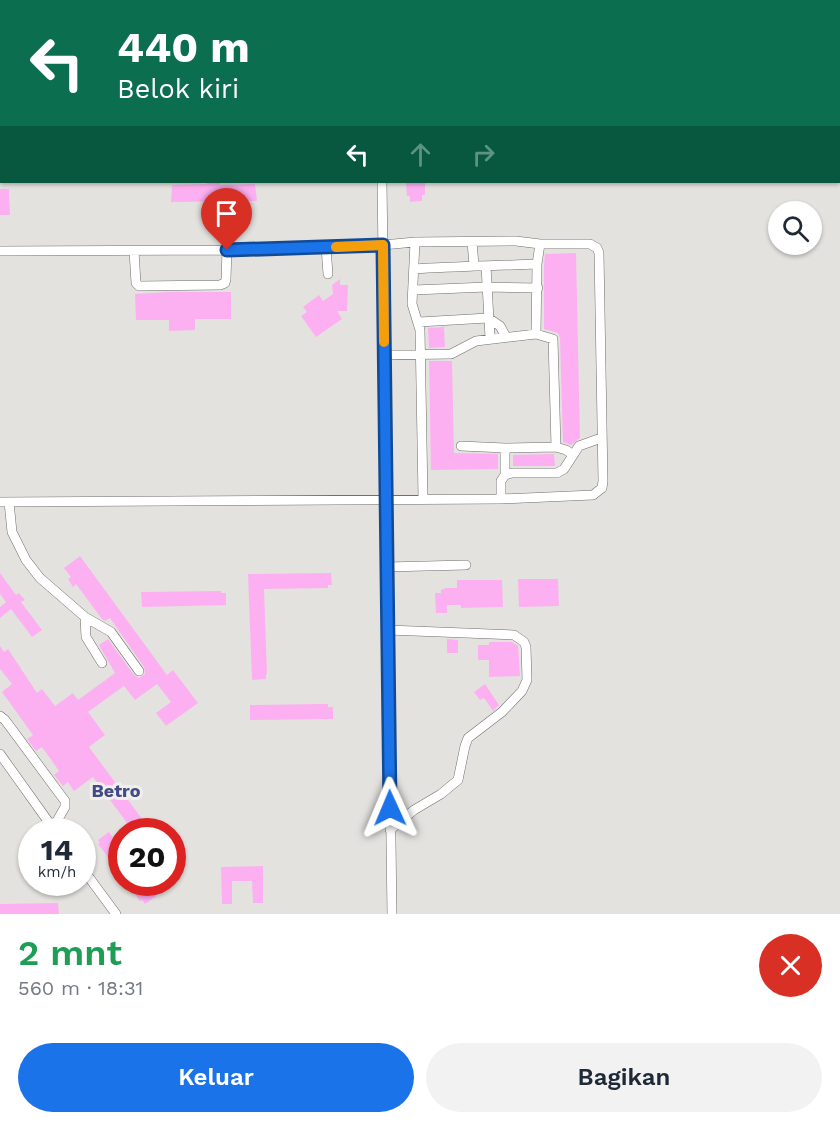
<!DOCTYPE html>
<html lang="id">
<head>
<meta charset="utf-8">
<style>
	:root { --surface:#fff; --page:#f2f2f3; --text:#1f2937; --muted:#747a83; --accent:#1a73e8 }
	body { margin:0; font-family:"Work Sans",sans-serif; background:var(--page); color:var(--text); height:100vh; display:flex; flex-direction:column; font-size:22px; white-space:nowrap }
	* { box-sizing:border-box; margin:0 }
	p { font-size:20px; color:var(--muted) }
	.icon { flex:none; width:33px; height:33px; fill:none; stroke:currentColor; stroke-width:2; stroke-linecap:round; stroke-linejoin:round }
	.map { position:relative; height:914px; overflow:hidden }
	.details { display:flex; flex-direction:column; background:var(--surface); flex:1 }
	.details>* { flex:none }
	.guide { position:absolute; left:0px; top:0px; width:840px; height:183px; box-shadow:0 2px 4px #0004; background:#0b6e4f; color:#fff; overflow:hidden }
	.buttons { position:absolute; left:768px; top:201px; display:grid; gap:12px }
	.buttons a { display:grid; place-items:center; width:54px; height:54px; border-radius:50%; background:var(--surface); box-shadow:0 2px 4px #0004; font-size:30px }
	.speed { position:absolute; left:18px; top:818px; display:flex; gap:12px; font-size:30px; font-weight:700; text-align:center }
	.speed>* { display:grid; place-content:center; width:78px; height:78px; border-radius:50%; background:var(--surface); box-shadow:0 2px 4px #0004; line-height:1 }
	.speed small { font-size:15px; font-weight:400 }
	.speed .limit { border:9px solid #d22; background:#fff; color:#111 }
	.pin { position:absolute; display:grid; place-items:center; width:51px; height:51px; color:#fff; margin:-62px -26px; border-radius:50% 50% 50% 0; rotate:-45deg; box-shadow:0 0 6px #0007 }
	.pin .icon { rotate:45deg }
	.me { position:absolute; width:66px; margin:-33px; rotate:359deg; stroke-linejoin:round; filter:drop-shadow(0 0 4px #0008) }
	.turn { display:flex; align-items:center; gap:21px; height:126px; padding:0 18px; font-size:27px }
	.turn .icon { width:78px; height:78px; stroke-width:2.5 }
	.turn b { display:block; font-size:42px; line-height:51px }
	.lanes { display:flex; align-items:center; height:57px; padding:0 18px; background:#0003; justify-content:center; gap:30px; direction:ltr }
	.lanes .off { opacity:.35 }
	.round { display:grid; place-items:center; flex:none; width:63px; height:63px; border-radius:32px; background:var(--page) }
	.head { display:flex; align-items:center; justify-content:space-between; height:102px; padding:0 18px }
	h1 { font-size:36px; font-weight:600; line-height:45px; color:#1e9e55 }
	.cta { display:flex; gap:12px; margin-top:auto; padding:12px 18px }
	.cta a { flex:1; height:69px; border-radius:36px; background:var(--accent); color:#fff; font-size:24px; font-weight:600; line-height:69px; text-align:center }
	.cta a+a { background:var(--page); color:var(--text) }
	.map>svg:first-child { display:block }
</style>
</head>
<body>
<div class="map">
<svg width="840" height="914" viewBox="0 0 840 914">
	<rect width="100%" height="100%" fill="#e4e2df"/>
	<!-- building -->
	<path fill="#fdb0f1" d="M 207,182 L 220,182 L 220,185 L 255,184 L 257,201 L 171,202 L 172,185 L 207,184 Z
		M 406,182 L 425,182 L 425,195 L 422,195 L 422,201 L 410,202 L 410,196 L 407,196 Z
		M 0,189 L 9,189 L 10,215 L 0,215 Z
		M 576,253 L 580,438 L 571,445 L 563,442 L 560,338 L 558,333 L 544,329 L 544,265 L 545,254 Z
		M 340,279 L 340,285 L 348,285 L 347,311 L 337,311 L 342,319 L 316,337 L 301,316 L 307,312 L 303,307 L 319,295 L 323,301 L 333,294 L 332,285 Z
		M 168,292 L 231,292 L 231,319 L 195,319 L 195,330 L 169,331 L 169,320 L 136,320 L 135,294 Z
		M 444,327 L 445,347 L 429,348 L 428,328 Z
		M 429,361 L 452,361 L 454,453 L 498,454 L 498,469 L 431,470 Z
		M 554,454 L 555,466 L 513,466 L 513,455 Z
		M 80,556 L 167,675 L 173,670 L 198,703 L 166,726 L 156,713 L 171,702 L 157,684 L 135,700 L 124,686 L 88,712 L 105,735 L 89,747 L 151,831 L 133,831 L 93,777 L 74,791 L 68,782 L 63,786 L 54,775 L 59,771 L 42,747 L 36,751 L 27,739 L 33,735 L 2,692 L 12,684 L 0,669 L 0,646 L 4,652 L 8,649 L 37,693 L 42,689 L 55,706 L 73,693 L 78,700 L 115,673 L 99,645 L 108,639 L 134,675 L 139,678 L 145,674 L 144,667 L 110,618 L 105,621 L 102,619 L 76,584 L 73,587 L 68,579 L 71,577 L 64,568 Z
		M 0,573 L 16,595 L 19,593 L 25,600 L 21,602 L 42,630 L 32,637 L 11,609 L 0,618 L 0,607 L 6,602 L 0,594 Z
		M 331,573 L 332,585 L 328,585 L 328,588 L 264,589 L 267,674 L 266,674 L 266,679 L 252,680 L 248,574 Z
		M 518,579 L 558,579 L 559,606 L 519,607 Z
		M 457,580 L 502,580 L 503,607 L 461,608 L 461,605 L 447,605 L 447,613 L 436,613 L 435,593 L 441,593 L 441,590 L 446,588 L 457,588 Z
		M 221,591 L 221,593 L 226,593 L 226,605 L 142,607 L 141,592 Z
		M 447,639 L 458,640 L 458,653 L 447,653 Z
		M 489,642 L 512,642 L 518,646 L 520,676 L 489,677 L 489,660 L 478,660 L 478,645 L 489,645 Z
		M 485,684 L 499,705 L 493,711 L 484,698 L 480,700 L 474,692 Z
		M 319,704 L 328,704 L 328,707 L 333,707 L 333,719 L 250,720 L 250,705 Z
		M 109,832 L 122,850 L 122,876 L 98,844 L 100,843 L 98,840 Z
		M 263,866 L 263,903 L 253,903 L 252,881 L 232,881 L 232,904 L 222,904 L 221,867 Z
		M 126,882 L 145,882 L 156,896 L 145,904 L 142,900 L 140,901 Z
		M 58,903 L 59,914 L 0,914 L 0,904 Z"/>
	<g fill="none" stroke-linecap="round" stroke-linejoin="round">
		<defs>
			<path id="minor" d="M 378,0 L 378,2
				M 804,0 L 805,2
				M 838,38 L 840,40
				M 0,84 L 2,84
				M 382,182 L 392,914
				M 415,242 L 412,304 L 420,330 L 423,498
				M 472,242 L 474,265
				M 326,247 L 328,274
				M 0,251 L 227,250 L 383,245 L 415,242 L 516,241 L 540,244 L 590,244 L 597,248 L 599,253 L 603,481 L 602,488 L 593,495 L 501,499 L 0,502
				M 134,251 L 136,283 L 139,286 L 220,285 L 225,283 L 226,279 L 227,250
				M 486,266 L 490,338
				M 415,269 C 456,266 496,266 537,264
				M 414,290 L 487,287 L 538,288
				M 419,322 L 488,318 L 500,326 L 506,337
				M 536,334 L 553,339 L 556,447
				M 384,355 L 451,354 L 476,341 L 536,334 L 537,264 L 540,244
				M 461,446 L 505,448 L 556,447 L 566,450 L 573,455
				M 505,475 L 505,448
				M 501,499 L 501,481 L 505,475 L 512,473 L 557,473 L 564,469 L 579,446 L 601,438
				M 9,502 L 12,532 L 26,560 L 40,578 L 85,617 L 111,632 L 139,671
				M 387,567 L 466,565
				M 85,617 L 86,637 L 102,663
				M 388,630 L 514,635 L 524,642 L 526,647 L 527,680 L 522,691 L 502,712 L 468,738 L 465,746 L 458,780 L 441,794 L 414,810 L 390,830
				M 0,716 L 5,720 L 65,801 L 65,807 L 53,828
				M 0,754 L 55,831
				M 82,868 L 116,914"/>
		</defs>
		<!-- minor casing -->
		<use href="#minor" stroke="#706e6b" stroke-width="10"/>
		<!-- minor -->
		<use href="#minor" stroke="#fff" stroke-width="9"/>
	</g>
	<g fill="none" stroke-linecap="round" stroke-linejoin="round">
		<defs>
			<path id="route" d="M 227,250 L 383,245 L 390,808"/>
		</defs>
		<!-- route casing -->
		<use href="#route" stroke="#114b97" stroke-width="15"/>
		<!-- route -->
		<use href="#route" stroke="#1a73e8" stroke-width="10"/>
		<!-- slow -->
		<path stroke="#f59e0b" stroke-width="10" d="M 336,247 L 383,245 L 384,342"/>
	</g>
	<g text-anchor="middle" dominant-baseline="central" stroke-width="6" stroke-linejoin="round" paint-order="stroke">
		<!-- quarter labels -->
		<g font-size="18" font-weight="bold" fill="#434a86" stroke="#f1efec">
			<text x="116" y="790">Betro</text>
		</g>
	</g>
</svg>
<div class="buttons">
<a><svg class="icon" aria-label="search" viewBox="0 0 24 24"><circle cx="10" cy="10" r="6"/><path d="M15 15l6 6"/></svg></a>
</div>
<div class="speed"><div>14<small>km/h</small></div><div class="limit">20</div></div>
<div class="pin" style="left:227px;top:250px;background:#d93025"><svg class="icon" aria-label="arrive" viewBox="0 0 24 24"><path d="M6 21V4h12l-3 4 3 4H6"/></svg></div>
<svg class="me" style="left:390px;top:808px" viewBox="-20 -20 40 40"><path d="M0-17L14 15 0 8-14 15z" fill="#1a73e8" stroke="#fff" stroke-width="4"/></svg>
<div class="guide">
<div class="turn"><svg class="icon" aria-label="left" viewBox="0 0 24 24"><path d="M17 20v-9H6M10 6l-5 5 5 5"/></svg><div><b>440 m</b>Belok kiri</div></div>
<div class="lanes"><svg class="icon" aria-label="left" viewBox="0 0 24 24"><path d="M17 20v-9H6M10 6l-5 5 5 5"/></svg><svg class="icon off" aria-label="ahead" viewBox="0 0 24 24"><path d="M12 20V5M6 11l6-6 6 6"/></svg><svg class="icon off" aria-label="right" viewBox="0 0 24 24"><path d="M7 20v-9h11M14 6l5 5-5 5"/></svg></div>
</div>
</div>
<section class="details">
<div class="head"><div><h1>2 mnt</h1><p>560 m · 18:31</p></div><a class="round" style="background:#d93025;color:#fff"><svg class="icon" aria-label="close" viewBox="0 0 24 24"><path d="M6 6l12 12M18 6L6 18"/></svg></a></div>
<div class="cta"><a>Keluar</a><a>Bagikan</a></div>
</section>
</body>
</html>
